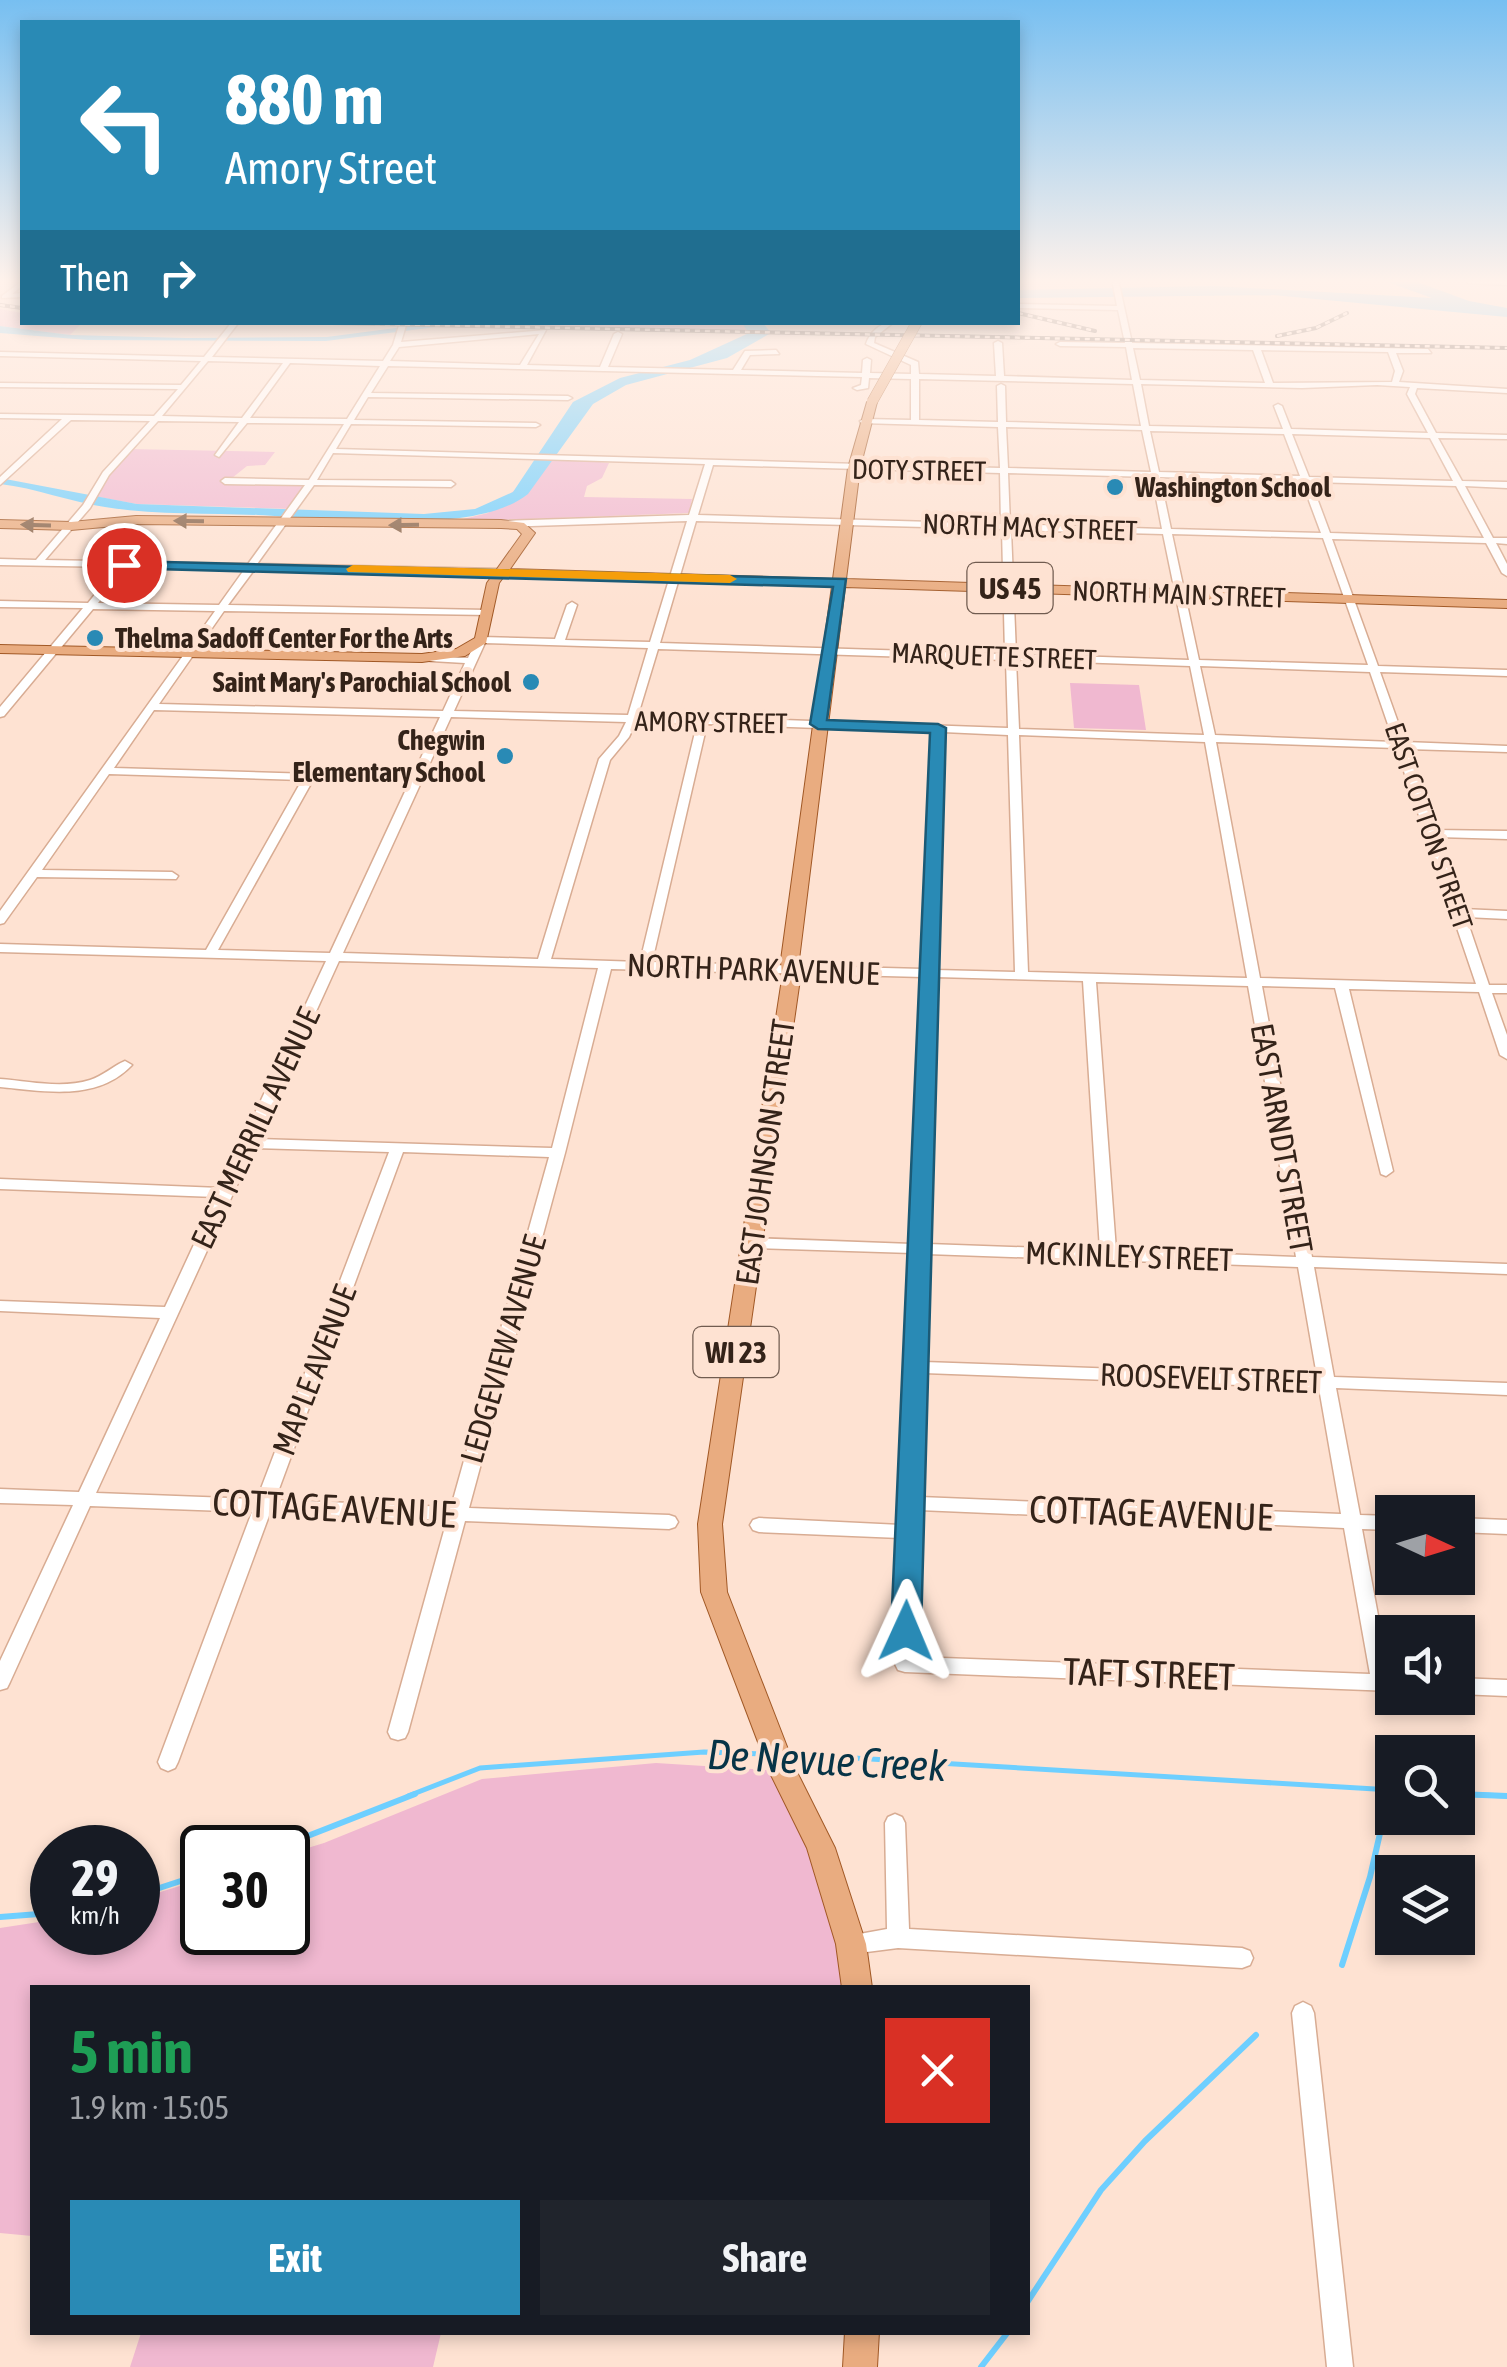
<!DOCTYPE html>
<html lang="en">
<head>
<meta charset="utf-8">
<style>
	:root { --surface:#171b24; --page:#20242c; --text:#f1f3f6; --muted:#9ea1a6; --accent:#298ab5 }
	body { margin:0; font-family:"Asap Condensed",sans-serif; background:var(--page); color:var(--text); height:100vh; display:flex; flex-direction:column; font-size:38px; white-space:nowrap }
	* { box-sizing:border-box; margin:0 }
	p { font-size:32px; color:var(--muted) }
	.icon { flex:none; width:55px; height:55px; fill:none; stroke:currentColor; stroke-width:2; stroke-linecap:round; stroke-linejoin:round }
	.map { position:relative; flex:1; overflow:hidden }
	.drawer { position:absolute; left:30px; top:1985px; width:1000px; height:350px; display:flex; flex-direction:column; background:var(--surface); border-radius:0px; box-shadow:0 5px 15px #0003 }
	.drawer>* { flex:none }
	.top-card { position:absolute; left:20px; top:20px; width:1000px; height:305px; border-radius:0px; box-shadow:0 5px 15px #0003; background:#298ab5; color:#fff; overflow:hidden }
	.needle { width:65px; rotate:94deg }
	.buttons { position:absolute; left:1375px; top:1495px; display:grid; gap:20px }
	.buttons a { display:grid; place-items:center; width:100px; height:100px; border-radius:0px; background:var(--surface); box-shadow:0 5px 15px #0003; font-size:50px }
	.speed { position:absolute; left:30px; top:1825px; display:flex; gap:20px; font-size:50px; font-weight:700; text-align:center }
	.speed>* { display:grid; place-content:center; width:130px; height:130px; border-radius:50%; background:var(--surface); box-shadow:0 5px 15px #0003; line-height:1 }
	.speed small { font-size:25px; font-weight:400 }
	.speed .limit { border:5px solid #111; border-radius:15px; background:#fff; color:#111 }
	.pin { position:absolute; display:grid; place-items:center; width:85px; height:85px; color:#fff; margin:-42px; border:5px solid #fff; border-radius:50%; box-shadow:0 2px 10px #0007 }
	.me { position:absolute; width:110px; margin:-55px; rotate:1deg; stroke-linejoin:round; filter:drop-shadow(0 0 8px #0008) }
	.turn { display:flex; align-items:center; gap:35px; height:210px; padding:0 40px; font-size:45px }
	.turn .icon { width:130px; height:130px; stroke-width:2.5 }
	.turn b { display:block; font-size:70px; line-height:85px }
	.then { display:flex; align-items:center; height:95px; padding:0 40px; background:#0003; gap:20px; font-size:38px }
	.round { display:grid; place-items:center; flex:none; width:105px; height:105px; border-radius:0px; background:var(--page) }
	.overview { display:flex; align-items:center; justify-content:space-between; height:170px; padding:0 40px }
	h1 { font-size:60px; font-weight:700; line-height:75px; color:#1e9e55 }
	.cta { display:flex; gap:20px; margin-top:auto; padding:20px 40px }
	.cta a { flex:1; height:115px; border-radius:0px; background:var(--accent); color:#fff; font-size:40px; font-weight:700; line-height:115px; text-align:center }
	.cta a+a { background:var(--page); color:var(--text) }
	.map>svg:first-child { display:block }
</style>
</head>
<body>
<div class="map">
<svg width="1507" height="2367" viewBox="0 0 1507 2367">
	<rect width="100%" height="100%" fill="#fee2d2"/>
	<!-- green -->
	<path fill="#f0b8d0" d="M 0,309 L 22,313 L 22,322 L 82,323 L 70,335 L 0,326 Z
		M 467,322 L 742,322 L 749,332 L 443,325 Z
		M 128,449 L 275,452 L 265,465 L 247,466 L 232,478 L 312,481 L 292,509 L 137,504 L 93,496 Z
		M 553,457 L 609,463 L 602,478 L 587,486 L 584,497 L 692,499 L 689,513 L 451,522 L 488,513 Z
		M 1070,683 L 1139,685 L 1146,730 L 1074,728 Z
		M 656,1763 L 783,1771 L 857,1987 L 32,1988 L 32,2236 L 0,2233 L 0,1928 L 52,1920 L 52,1932 L 138,1932 L 138,1899 L 202,1879 L 202,1932 L 288,1932 L 288,1854 L 324,1843 L 482,1779 Z
		M 141,2333 L 141,2332 L 441,2333 L 433,2367 L 130,2367 Z"/>
	<!-- water -->
	<path fill="#6ecfff" d="M 1379,279 L 1409,279 L 1469,301 L 1507,308 L 1507,317 L 1273,295 L 1018,298 L 1018,290 L 1214,286 L 1432,298 Z
		M 434,323 L 467,323 L 326,341 L 88,340 L 0,333 L 0,326 L 70,335 L 186,338 L 327,337 Z
		M 742,323 L 763,323 L 771,333 L 727,358 L 626,385 L 593,404 L 528,494 C 475,537 325,518 258,515 C 206,513 156,515 105,507 C 70,502 36,488 0,484 L 0,478 L 137,504 L 424,514 L 475,509 L 513,492 L 573,402 L 620,378 L 690,360 L 749,333 Z"/>
	<g fill="none" stroke-linecap="round" stroke-linejoin="round">
		<!-- stream-far1 -->
		<path stroke="#6ecfff" stroke-width="5" d="M 786,1754 L 1392,1790
			M 1458,1794 L 1507,1796
			M 408,1796 L 480,1768 L 704,1752 L 766,1754
			M 1389,1796 L 1390,1791"/>
		<!-- stream -->
		<path stroke="#6ecfff" stroke-width="6" d="M 1458,1794 L 1507,1796
			M 277,1848 L 415,1794
			M 138,1895 L 202,1874
			M 0,1917 L 52,1913
			M 1342,1965 L 1370,1877 L 1389,1794
			M 1028,2301 L 1101,2190 L 1145,2141 L 1256,2035
			M 981,2367 L 1008,2332"/>
		<defs>
			<path id="minor" d="M 1112,279 L 1118,279 L 1132,343 L 1428,349 L 1431,353 L 1396,353 L 1403,371 L 1399,382 L 1507,389 L 1507,393 L 1417,388 L 1415,394 L 1436,433 L 1507,435 L 1507,439 L 1438,438 L 1462,481 L 1507,482 L 1507,488 L 1465,486 L 1493,538 L 1507,538 L 1507,544 L 1496,543 L 1507,564 L 1507,576 L 1502,573 L 1486,543 L 1332,539 L 1378,666 L 1507,670 L 1507,676 L 1380,672 L 1405,742 L 1507,746 L 1507,752 L 1407,749 L 1435,830 L 1507,831 L 1507,839 L 1438,837 L 1463,909 L 1507,911 L 1507,919 L 1466,917 L 1489,985 L 1507,985 L 1507,993 L 1492,993 L 1507,1035 L 1507,1059 L 1500,1055 L 1479,992 L 1349,989 L 1393,1171 L 1386,1176 L 1381,1174 L 1335,988 L 1262,986 L 1312,1257 L 1507,1264 L 1507,1274 L 1314,1267 L 1334,1377 L 1507,1383 L 1507,1395 L 1336,1388 L 1360,1515 L 1392,1516 L 1392,1530 L 1362,1529 L 1389,1675 L 1392,1675 L 1392,1691 L 905,1672 L 898,1670 L 895,1664 L 900,1538 L 759,1532 L 753,1530 L 750,1525 L 753,1520 L 759,1518 L 901,1525 L 912,1253 L 752,1248 L 744,1243 L 752,1238 L 912,1244 L 923,977 L 611,969 L 565,1153 L 469,1508 L 669,1515 L 675,1517 L 678,1522 L 675,1527 L 669,1529 L 465,1521 L 408,1732 L 405,1738 L 398,1740 L 391,1738 L 388,1732 L 447,1520 L 270,1513 L 178,1762 L 175,1768 L 168,1771 L 161,1768 L 158,1762 L 252,1512 L 90,1506 L 10,1682 L 7,1688 L 0,1690 L 0,1661 L 73,1505 L 0,1503 L 0,1489 L 79,1492 L 160,1318 L 0,1311 L 0,1301 L 165,1307 L 216,1197 L 0,1189 L 0,1179 L 220,1188 L 326,961 L 0,952 L 0,944 L 206,950 L 302,780 L 109,774 L 42,870 L 172,872 L 178,876 L 176,879 L 37,877 L 4,923 L 0,924 L 0,911 L 215,611 L 93,609 L 4,716 L 0,717 L 0,707 L 83,608 L 0,607 L 0,601 L 88,603 L 117,567 L 0,565 L 0,559 L 36,560 L 83,505 L 103,472 L 150,421 L 71,420 L 0,485 L 0,477 L 62,419 L 0,418 L 0,414 L 154,416 L 178,389 L 0,387 L 0,383 L 181,385 L 201,361 L 0,356 L 0,352 L 204,357 L 232,322 L 239,322 L 212,357 L 383,361 L 393,345 L 400,322 L 407,322 L 401,342 L 546,330 L 527,365 L 600,367 L 614,334 L 618,332 L 622,334 L 608,367 L 733,370 L 745,351 L 776,350 L 779,354 L 750,355 L 741,370 L 862,373 L 863,360 L 867,358 L 871,360 L 870,373 L 911,374 L 911,365 L 866,344 C 870,332 881,322 894,322 L 875,337 L 874,343 L 918,362 L 919,374 L 996,376 L 994,343 L 998,341 L 1002,343 L 1004,376 L 1132,380 L 1126,347 L 1060,346 L 1056,344 L 1060,342 L 1125,343 L 1118,310 L 1018,308 L 1018,304 L 1117,306 ZM 539,334 L 520,365 L 390,361 L 399,347 ZM 1133,348 L 1253,350 L 1265,383 L 1140,380 ZM 1261,350 L 1388,352 L 1395,371 L 1392,382 L 1273,383 ZM 208,361 L 283,363 L 242,418 L 162,416 ZM 290,363 L 380,366 L 347,419 L 250,418 ZM 388,366 L 862,377 L 861,385 L 853,388 L 857,390 L 868,388 L 869,378 L 911,379 L 911,420 L 864,419 L 860,421 L 861,423 L 998,427 L 1000,468 L 336,449 L 351,424 L 536,427 L 540,425 L 536,423 L 354,420 L 368,397 L 568,400 L 572,398 L 568,396 L 371,393 ZM 919,379 L 1133,384 L 1141,426 L 1006,422 L 1005,386 L 1001,384 L 997,386 L 998,422 L 919,420 ZM 1141,384 L 1302,388 L 1377,385 L 1410,387 L 1407,394 L 1428,433 L 1291,429 L 1282,406 L 1278,404 L 1274,406 L 1283,429 L 1149,426 ZM 158,421 L 239,422 L 215,455 L 219,457 L 247,423 L 344,424 L 309,480 L 225,478 L 221,481 L 225,484 L 305,485 L 248,564 L 45,560 L 90,508 L 109,475 ZM 1006,427 L 1142,430 L 1151,472 L 1008,468 ZM 1150,431 L 1284,434 L 1300,476 L 1159,472 ZM 1292,434 L 1430,438 L 1453,481 L 1309,477 ZM 333,453 L 705,464 L 689,515 L 501,521 L 497,524 L 501,527 L 687,521 L 650,642 L 565,640 L 577,605 L 572,602 L 567,605 L 555,639 L 481,637 L 476,640 L 468,658 L 427,656 L 427,660 L 431,661 L 465,663 L 443,711 L 159,704 L 224,611 L 490,615 L 490,611 L 487,610 L 228,605 L 254,570 L 499,575 L 504,572 L 499,569 L 257,564 L 314,485 L 451,487 L 455,484 L 451,481 L 317,480 ZM 713,465 L 1000,473 L 1001,524 L 698,515 ZM 1008,473 L 1152,477 L 1162,529 L 1010,524 ZM 1160,477 L 1302,482 L 1321,533 L 1171,529 ZM 1311,482 L 1456,486 L 1484,538 L 1330,533 ZM 696,521 L 1002,529 L 1005,654 L 660,643 ZM 1011,530 L 1163,534 L 1189,660 L 1016,654 ZM 1172,534 L 1323,538 L 1368,665 L 1199,660 ZM 127,567 L 244,570 L 219,605 L 98,603 ZM 485,643 L 648,648 L 628,715 L 454,711 ZM 658,649 L 1006,660 L 1008,728 L 638,715 ZM 1016,660 L 1190,666 L 1204,735 L 1019,729 ZM 1200,666 L 1370,672 L 1394,742 L 1215,735 ZM 154,710 L 440,717 L 412,777 L 114,768 ZM 451,717 L 626,722 L 619,736 L 599,759 L 538,959 L 343,953 ZM 636,722 L 697,724 L 640,962 L 551,959 L 610,760 L 629,737 ZM 707,724 L 932,732 L 923,969 L 652,962 ZM 943,732 L 1008,735 L 1015,972 L 936,970 ZM 1019,735 L 1205,742 L 1247,978 L 1028,972 ZM 1216,742 L 1396,748 L 1476,984 L 1260,978 ZM 313,780 L 409,783 L 330,953 L 218,950 ZM 339,961 L 598,968 L 552,1148 L 258,1139 ZM 936,977 L 1083,981 L 1100,1250 L 928,1244 ZM 1096,982 L 1248,986 L 1296,1257 L 1116,1250 ZM 254,1148 L 389,1152 L 257,1499 L 96,1493 ZM 403,1152 L 549,1157 L 451,1507 L 275,1500 ZM 927,1254 L 1298,1267 L 1317,1376 L 924,1362 ZM 924,1373 L 1319,1388 L 1341,1514 L 920,1497 ZM 919,1510 L 1344,1528 L 1370,1674 L 915,1657 Z
				M 1469,280 L 1507,281 L 1507,285 L 1467,283 Z
				M 22,281 L 22,286 L 12,294 L 22,293 L 22,297 L 2,298 L 2,296 Z
				M 125,1061 L 132,1065 C 97,1102 45,1091 0,1087 L 0,1079 C 28,1081 62,1089 90,1080 C 103,1076 113,1066 125,1061 Z
				M 1458,1518 L 1507,1520 L 1507,1534 L 1458,1532 Z
				M 1458,1678 L 1507,1680 L 1507,1696 L 1458,1694 Z
				M 895,1814 L 902,1817 L 905,1823 L 909,1929 L 1242,1948 L 1250,1951 L 1253,1958 L 1250,1965 L 1242,1968 L 898,1948 L 851,1954 L 843,1951 L 840,1944 L 843,1937 L 887,1929 L 885,1823 L 888,1817 Z
				M 1303,2002 L 1311,2006 L 1314,2013 L 1353,2367 L 1327,2367 L 1292,2013 L 1295,2006 Z"/>
			<path id="major" d="M 872,399 L 877,402 L 860,468 L 846,579 L 1507,600 L 1507,608 L 845,587 L 799,960 L 800,979 L 722,1524 L 727,1592 L 796,1770 L 835,1848 L 866,1944 L 872,1988 L 842,1988 L 836,1944 L 807,1848 L 769,1771 L 701,1592 L 698,1524 L 782,979 L 781,960 L 832,586 L 504,576 L 499,583 L 486,643 L 465,656 L 422,662 L 0,653 L 0,645 L 422,654 L 456,649 L 475,638 L 487,583 L 522,534 L 517,529 L 501,528 L 136,524 L 71,530 L 0,528 L 0,520 L 71,522 L 136,516 L 501,520 L 524,523 L 535,533 L 510,569 L 833,579 L 848,468 L 867,402 Z
				M 845,2332 L 879,2332 L 877,2367 L 843,2367 Z"/>
		</defs>
		<!-- minor casing -->
		<use href="#minor" stroke="#d8ac93" stroke-width="3"/>
		<!-- major casing -->
		<use href="#major" stroke="#a15825" stroke-width="2"/>
		<!-- minor -->
		<use href="#minor" fill="#fff" fill-rule="evenodd"/>
		<!-- major -->
		<use href="#major" fill="#e9ac80" fill-rule="evenodd"/>
		<defs>
			<path id="rail" d="M 0,305 L 22,308
				M 1018,313 L 1095,331
				M 285,322 L 1507,348
				M 1277,336 L 1316,328 L 1347,313"/>
		</defs>
		<!-- rail casing -->
		<use href="#rail" stroke="#725e52" stroke-width="4"/>
		<!-- rail -->
		<use href="#rail" stroke="#fee2d2" stroke-width="2.5" stroke-dasharray="5" stroke-linecap="butt"/>
		<defs>
			<path id="major-bridge" d="M 872,402 L 917,322"/>
		</defs>
		<!-- major-bridge casing -->
		<use href="#major-bridge" stroke="#a15825" stroke-width="11" stroke-linecap="butt"/>
		<!-- major-bridge -->
		<use href="#major-bridge" stroke="#e9ac80" stroke-width="10"/>
	</g>
	<!-- one-way arrows -->
	<defs><path id="oneway-solid" d="M-6-.8H1V-3.2L6.5 0L1 3.2V.8H-6Z" transform="scale(2.5)"/></defs>
	<g fill="#856147">
		<use href="#oneway-solid" transform="translate(189 521) rotate(-179)"/>
		<use href="#oneway-solid" transform="translate(36 525) rotate(-178)"/>
		<use href="#oneway-solid" transform="translate(404 525) rotate(179)"/>
	</g>
	<!-- sky -->
	<linearGradient id="sky" x2="0" y2="1"><stop stop-color="#77bff1"/><stop offset="0.46" stop-color="#fff2eb"/><stop offset="1" stop-color="#fff2eb" stop-opacity="0"/></linearGradient>
	<rect width="1507" height="611" fill="url(#sky)"/>
	<!-- route -->
	<path fill="#298ab5" stroke="#1b5a76" stroke-width="2.5" d="M 124,561 L 846,579 L 827,720 L 938,724 L 946,728 L 921,1631 L 916,1639 L 906,1642 L 896,1639 L 891,1631 L 930,733 L 818,729 L 810,724 L 833,587 L 119,568 L 119,562 Z"/>
	<!-- slow -->
	<path fill="#f59e0b" d="M 353,565 L 730,575 L 737,579 L 730,583 L 348,572 L 346,569 Z"/>
	<!-- markers -->
	<g fill="#298ab5" stroke="#fee2d2" stroke-width="4">
		<circle cx="1115" cy="487" r="10"/>
		<circle cx="95" cy="638" r="10"/>
		<circle cx="531" cy="682" r="10"/>
		<circle cx="505" cy="756" r="10"/>
	</g>
	<g text-anchor="middle" dominant-baseline="central" stroke-width="8" stroke-linejoin="round" paint-order="stroke">
		<!-- far-street labels -->
		<g font-size="28" fill="#342319" stroke="#fee2d2">
			<text transform="translate(919 470) rotate(1)">DOTY STREET</text>
			<text transform="translate(1030 527) rotate(2)">NORTH MACY STREET</text>
			<text transform="translate(1179 594) rotate(2)">NORTH MAIN STREET</text>
			<text transform="translate(994 656) rotate(2)">MARQUETTE STREET</text>
			<text transform="translate(711 722) rotate(1)">AMORY STREET</text>
			<text transform="translate(1429 826) rotate(71)">EAST COTTON STREET</text>
		</g>
		<!-- far-poi labels -->
		<g font-size="28" font-weight="bold" fill="#342319" stroke="#fee2d2" text-anchor="start">
			<text x="1135" y="487">Washington School</text>
			<text x="115" y="638">Thelma Sadoff Center For the Arts</text>
			<text x="511" y="682" text-anchor="end">Saint Mary's Parochial School</text>
			<text x="485" y="740" text-anchor="end">Chegwin<tspan x="485" dy="32">Elementary School</tspan></text>
		</g>
		<!-- shield labels -->
		<g fill="#fee2d2" stroke="#715c50" stroke-width="2.5">
			<rect x="967.5" y="563" width="85" height="50" rx="8"/>
			<rect x="693.5" y="1327" width="85" height="50" rx="8"/>
		</g>
		<g font-size="30" font-weight="bold" fill="#342319">
			<text x="1010" y="588">US 45</text>
			<text x="736" y="1352">WI 23</text>
		</g>
		<!-- street labels -->
		<g font-size="32" fill="#342319" stroke="#fee2d2">
			<text transform="translate(753 969) rotate(2)">NORTH PARK AVENUE</text>
			<text transform="translate(255 1128) rotate(-65)">EAST MERRILL AVENUE</text>
			<text transform="translate(1282 1138) rotate(80)">EAST ARNDT STREET</text>
			<text transform="translate(765 1152) rotate(-82)">EAST JOHNSON STREET</text>
			<text transform="translate(1129 1256) rotate(2)">MCKINLEY STREET</text>
			<text transform="translate(503 1349) rotate(-74)">LEDGEVIEW AVENUE</text>
			<text transform="translate(314 1370) rotate(-69)">MAPLE AVENUE</text>
			<text transform="translate(1211 1378) rotate(2)">ROOSEVELT STREET</text>
		</g>
		<!-- near-street labels -->
		<g font-size="38" fill="#342319" stroke="#fee2d2">
			<text transform="translate(334 1508) rotate(3)">COTTAGE AVENUE</text>
			<text transform="translate(1151 1513) rotate(2)">COTTAGE AVENUE</text>
			<text transform="translate(1149 1674) rotate(2)">TAFT STREET</text>
		</g>
		<!-- near-water labels -->
		<g font-size="42" font-style="italic" fill="#073447" stroke="#fee2d2">
			<text transform="translate(827 1760) rotate(3)">De Nevue Creek</text>
		</g>
	</g>
</svg>
<div class="buttons">
<a><svg class="needle" viewBox="-14 -14 28 28"><path d="M0-13l5 13h-10z" fill="#e53935"/><path d="M0 13l5-13h-10z" fill="#9ea1a6"/></svg></a>
<a><svg class="icon" aria-label="sound" viewBox="0 0 24 24"><path d="M4 9h4l5-4v14l-5-4H4zM17 9q2 3 0 6"/></svg></a>
<a><svg class="icon" aria-label="search" viewBox="0 0 24 24"><circle cx="10" cy="10" r="6"/><path d="M15 15l6 6"/></svg></a>
<a><svg class="icon" aria-label="layers" viewBox="0 0 24 24"><path d="M12 4l9 5-9 5-9-5zM3 14l9 5 9-5"/></svg></a>
</div>
<div class="speed"><div>29<small>km/h</small></div><div class="limit">30</div></div>
<div class="pin" style="left:124px;top:565px;background:#d93025"><svg class="icon" aria-label="arrive" viewBox="0 0 24 24"><path d="M6 21V4h12l-3 4 3 4H6"/></svg></div>
<svg class="me" style="left:906px;top:1631px" viewBox="-20 -20 40 40"><path d="M0-17L14 15 0 8-14 15z" fill="#298ab5" stroke="#fff" stroke-width="4"/></svg>
<div class="top-card">
<div class="turn"><svg class="icon" aria-label="left" viewBox="0 0 24 24"><path d="M17 20v-9H6M10 6l-5 5 5 5"/></svg><div><b>880 m</b>Amory Street</div></div>
<div class="then">Then<svg class="icon" aria-label="right" viewBox="0 0 24 24"><path d="M7 20v-9h11M14 6l5 5-5 5"/></svg></div>
</div>
<section class="drawer">
<div class="overview"><div><h1>5 min</h1><p>1.9 km · 15:05</p></div><a class="round" style="background:#d93025;color:#fff"><svg class="icon" aria-label="close" viewBox="0 0 24 24"><path d="M6 6l12 12M18 6L6 18"/></svg></a></div>
<div class="cta"><a>Exit</a><a>Share</a></div>
</section>
</div>
</body>
</html>
